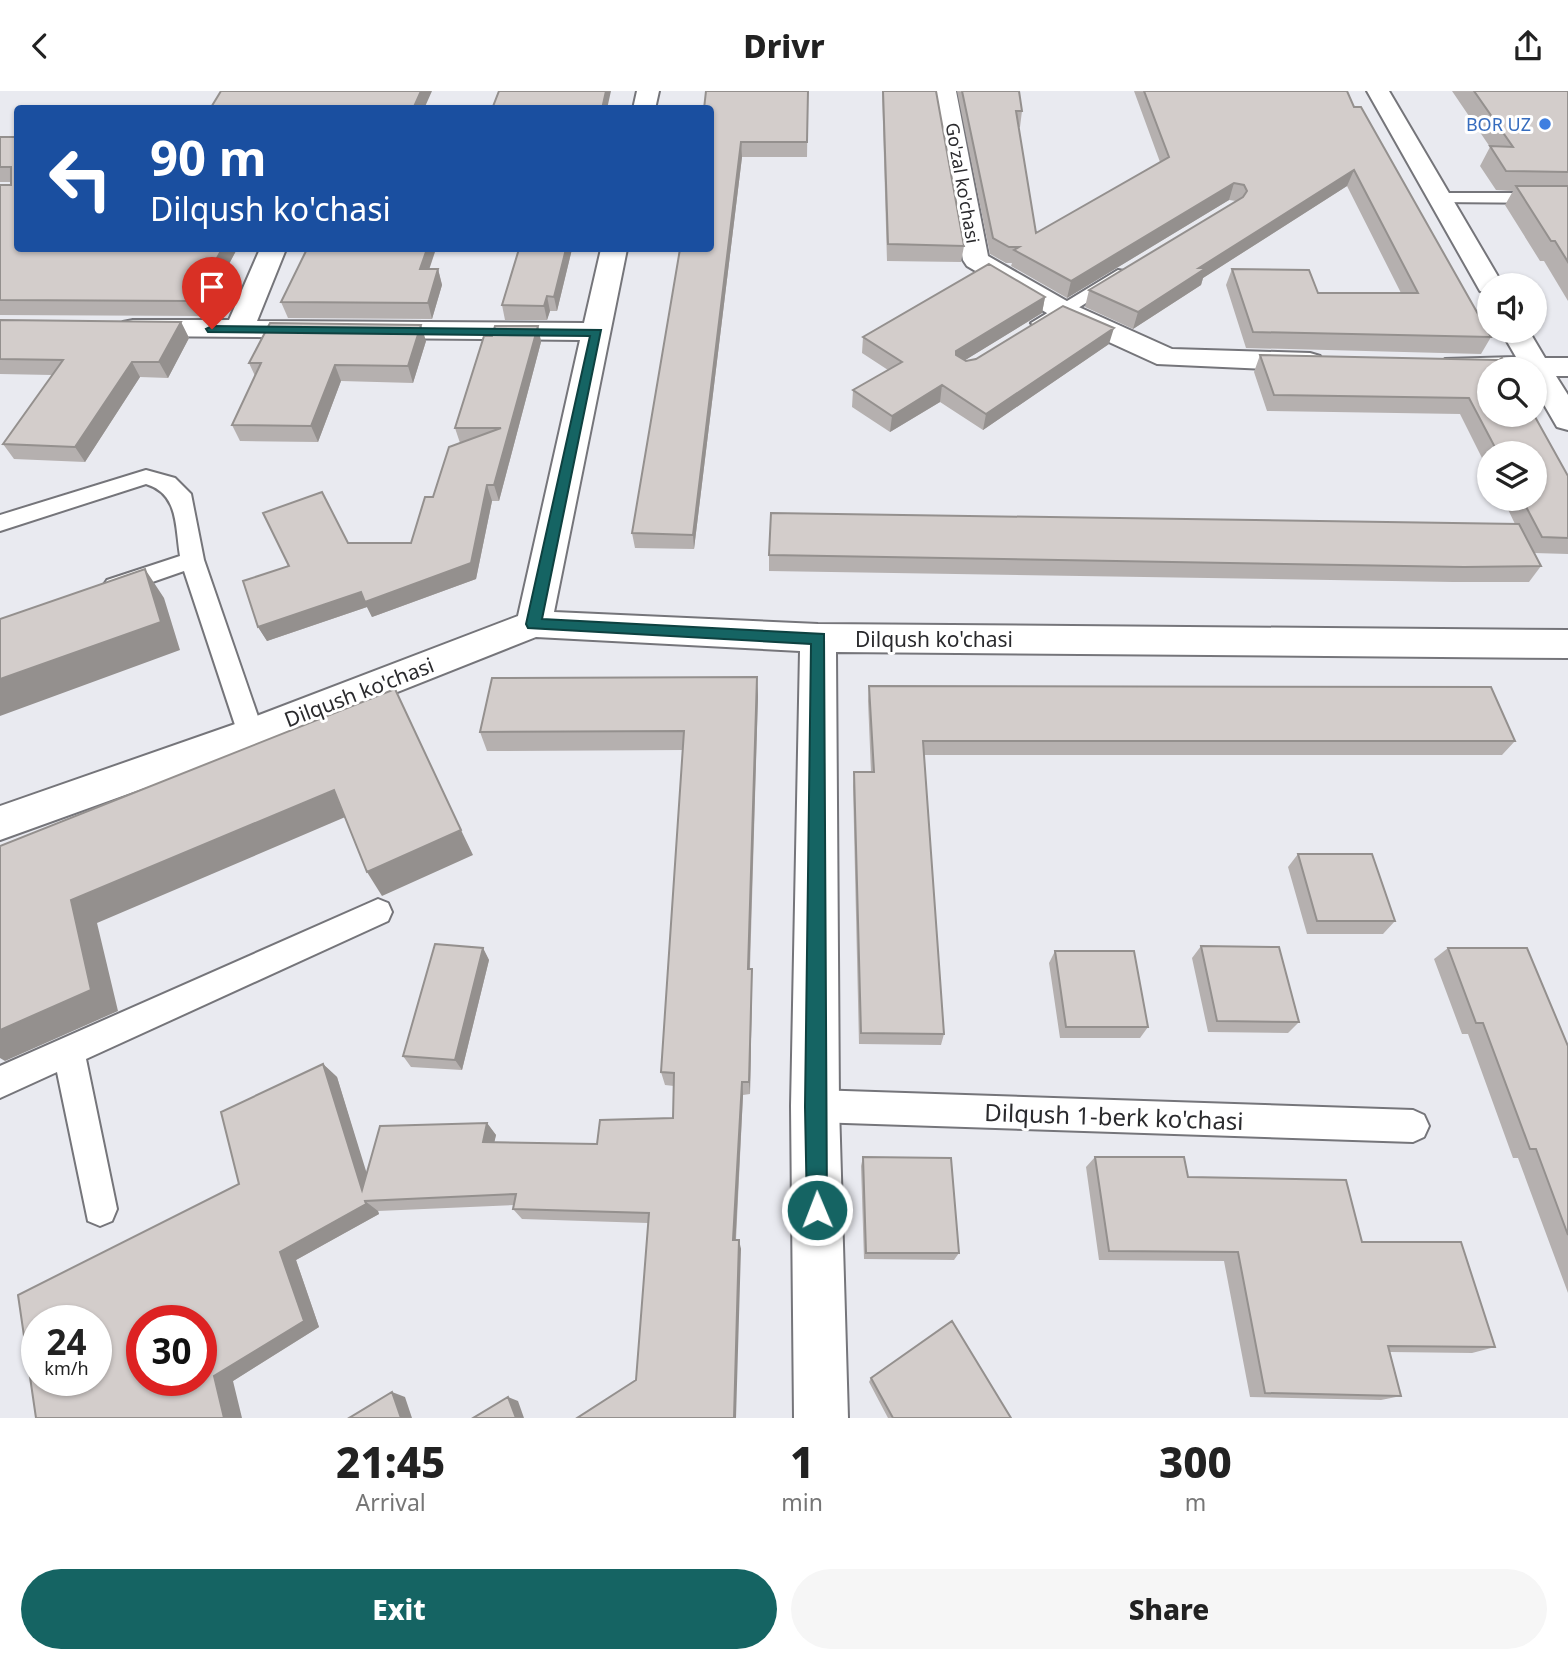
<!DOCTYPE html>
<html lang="en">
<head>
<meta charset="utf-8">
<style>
	:root { --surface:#fff; --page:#f6f6f6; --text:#222; --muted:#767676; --accent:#156463 }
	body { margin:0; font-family:"Noto Sans",sans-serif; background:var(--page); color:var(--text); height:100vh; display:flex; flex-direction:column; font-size:26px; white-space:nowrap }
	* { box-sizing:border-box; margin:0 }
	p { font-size:23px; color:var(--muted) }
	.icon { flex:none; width:38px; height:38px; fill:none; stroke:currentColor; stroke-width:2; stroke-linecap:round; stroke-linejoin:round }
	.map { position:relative; height:1327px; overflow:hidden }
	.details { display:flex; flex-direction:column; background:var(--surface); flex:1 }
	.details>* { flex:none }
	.guide { position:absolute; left:14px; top:14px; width:700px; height:147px; border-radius:7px; box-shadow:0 2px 5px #0004; background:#1a4fa0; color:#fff; overflow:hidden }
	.controls { position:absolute; left:1477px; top:182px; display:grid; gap:14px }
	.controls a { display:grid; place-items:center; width:70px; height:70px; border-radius:50%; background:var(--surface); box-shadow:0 2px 5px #0004; font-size:35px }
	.speed { position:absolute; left:21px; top:1214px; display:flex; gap:14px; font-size:35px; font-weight:700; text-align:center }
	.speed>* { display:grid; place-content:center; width:91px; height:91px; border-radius:50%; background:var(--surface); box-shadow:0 2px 5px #0004; line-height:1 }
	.speed small { font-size:18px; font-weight:400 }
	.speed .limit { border:10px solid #d22; background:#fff; color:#111 }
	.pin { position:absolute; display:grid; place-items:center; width:60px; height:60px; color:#fff; margin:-72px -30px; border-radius:50% 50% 50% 0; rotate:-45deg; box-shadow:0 0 7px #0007 }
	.pin .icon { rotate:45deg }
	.me { position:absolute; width:77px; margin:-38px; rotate:359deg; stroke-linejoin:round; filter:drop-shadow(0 0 5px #0008) }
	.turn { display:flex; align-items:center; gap:24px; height:147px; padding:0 21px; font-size:32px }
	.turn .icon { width:91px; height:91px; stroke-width:2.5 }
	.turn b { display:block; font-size:49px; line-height:60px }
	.eta { display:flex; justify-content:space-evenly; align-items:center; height:119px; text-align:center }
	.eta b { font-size:42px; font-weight:800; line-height:49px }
	.primary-button { display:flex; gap:14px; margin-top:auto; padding:14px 21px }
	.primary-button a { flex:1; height:80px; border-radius:42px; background:var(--accent); color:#fff; font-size:28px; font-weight:800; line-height:80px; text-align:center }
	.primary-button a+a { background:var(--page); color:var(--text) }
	header { display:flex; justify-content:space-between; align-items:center; height:91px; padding:0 21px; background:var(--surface); font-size:32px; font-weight:800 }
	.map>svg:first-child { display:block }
</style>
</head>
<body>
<header><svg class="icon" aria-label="back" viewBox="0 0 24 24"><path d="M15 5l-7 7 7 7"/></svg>Drivr<svg class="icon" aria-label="share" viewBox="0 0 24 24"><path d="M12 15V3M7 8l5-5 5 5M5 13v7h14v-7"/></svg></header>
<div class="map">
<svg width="1568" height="1327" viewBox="0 0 1568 1327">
	<rect width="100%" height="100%" fill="#e9eaf0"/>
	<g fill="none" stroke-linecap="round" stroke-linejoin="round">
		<defs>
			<path id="lane" d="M 1441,102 L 1568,102 L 1568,112 L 1435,111 L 1433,107 L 1435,103 Z
				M 1118,179 L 1124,180 L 1127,184 L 1124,188 L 1048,236 L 1041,238 L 1031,232 Z
				M 146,379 L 175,387 L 191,403 L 204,469 L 264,643 L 260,650 L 251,653 L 242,650 L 238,643 L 184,480 L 115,504 L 107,501 L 103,495 L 107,489 L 180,465 C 175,435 179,403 146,393 L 0,440 L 0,424 Z
				M 378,808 L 388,812 L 392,821 L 388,830 L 86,968 L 117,1118 L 112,1130 L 100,1135 L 88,1130 L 57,981 L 0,1007 L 0,975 Z
				M 815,999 L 1413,1019 L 1424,1024 L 1429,1035 L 1424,1046 L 1413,1051 L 815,1031 L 804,1026 L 799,1015 L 804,1004 Z"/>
			<path id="street" d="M 637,0 L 659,0 L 655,18 L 633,18 Z
				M 934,0 L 956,0 L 988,165 L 1072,213 L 1172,258 L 1310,262 L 1320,265 L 1324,271 L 1320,277 L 1310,280 L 1157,273 L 1052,225 L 967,175 L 963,169 Z
				M 1367,0 L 1389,0 L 1503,194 L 1489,194 L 1489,202 L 1480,200 Z
				M 260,158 L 286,158 L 257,230 L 584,232 L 601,158 L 627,158 L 554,521 L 818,533 L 1568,539 L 1568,567 L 836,561 L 839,1015 L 848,1327 L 794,1327 L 791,1015 L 800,560 L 536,546 L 264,654 L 0,749 L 0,715 L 238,632 L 518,525 L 580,249 L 133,245 L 123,243 L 119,237 L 123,231 L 133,229 L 229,229 Z
				M 1501,240 L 1529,240 L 1545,267 L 1568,267 L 1568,285 L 1556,285 L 1568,304 L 1568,339 L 1557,336 L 1535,298 L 1535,278 L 1489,278 L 1489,284 L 1445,280 L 1441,274 L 1445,268 L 1516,266 Z"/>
		</defs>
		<!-- lane casing -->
		<use href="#lane" stroke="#75757a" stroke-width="4"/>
		<!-- street casing -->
		<use href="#street" stroke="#75757a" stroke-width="4"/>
		<!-- lane -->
		<use href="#lane" fill="#fff" fill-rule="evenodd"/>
		<!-- street -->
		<use href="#street" fill="#fff" fill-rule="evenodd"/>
	</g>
	<!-- wall -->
	<path fill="#b5b0af" d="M 808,0 L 807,66 L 742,66 L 694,458 L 635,457 L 632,442 L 710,18 Z
		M 882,0 L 936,0 L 964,155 L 961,171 L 887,170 Z
		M 957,0 L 1019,0 L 1022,20 L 1020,36 L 1018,36 L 1036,142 L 1160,71 L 1134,0 L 1347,0 L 1354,16 L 1491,246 L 1481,263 L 1246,257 L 1226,194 L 1232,178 L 1318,202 L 1401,202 L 1347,95 L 1203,187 L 1201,194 L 1133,238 L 1085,216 L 1089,199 L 1236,110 L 1229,109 L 1067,207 L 1011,175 L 1012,172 L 1006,172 L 990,163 Z
		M 1452,0 L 1568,0 L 1568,210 L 1544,170 L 1540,170 L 1505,114 L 1513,100 L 1496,99 L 1480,75 L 1490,56 Z
		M 0,46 L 237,158 L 201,225 L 0,224 L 0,94 L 11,94 L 11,91 L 0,91 Z
		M 519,158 L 572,158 L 557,220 L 550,220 L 547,229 L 505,229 L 502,214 Z
		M 430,178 L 438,178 L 442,194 L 432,228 L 288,227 L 281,211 Z
		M 1045,206 L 1042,222 L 965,269 L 966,270 L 1109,253 L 983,339 L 940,311 L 890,341 L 852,316 L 853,299 L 888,279 L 862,262 L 863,246 Z
		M 0,229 L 181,231 L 189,247 L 168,287 L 140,286 L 85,371 L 14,368 L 3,353 L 52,284 L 0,283 Z
		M 538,235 L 541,251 L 499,410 L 492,410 L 476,488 L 372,526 L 367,516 L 267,550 L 258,536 L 289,475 L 348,452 L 411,452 L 460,352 L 455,337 L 492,245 Z
		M 426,250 L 413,292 L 341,290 L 318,351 L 240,350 L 232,334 L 255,285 L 249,272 Z
		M 1260,264 L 1499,269 L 1568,385 L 1568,463 L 1534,462 L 1541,475 L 1529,491 L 1453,491 L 769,480 L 769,464 L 1515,433 L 1503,408 L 1535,408 L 1535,362 L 1489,362 L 1489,381 L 1460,323 L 1267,320 L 1254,281 Z
		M 757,586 L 758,605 L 750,878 L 752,878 L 752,893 L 750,1003 L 743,1004 L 736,1149 L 741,1158 L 636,1289 L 648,1132 L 522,1128 L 513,1118 L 514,1114 L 378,1120 L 379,1123 L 296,1169 L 319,1236 L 233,1290 L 36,1327 L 239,1093 L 323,973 L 337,986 L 366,1083 L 487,1032 L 496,1044 L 494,1051 L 597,1053 L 673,1027 L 674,995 L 665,994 L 661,981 L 683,659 L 487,660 L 480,641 Z
		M 869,595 L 1515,650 L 1502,664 L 924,664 L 944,943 L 941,954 L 859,953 L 853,695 L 854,681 L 871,681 L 868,610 Z
		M 1298,763 L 1395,830 L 1383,843 L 1307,843 L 1288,776 Z
		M 1201,855 L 1299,931 L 1288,942 L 1208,941 L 1192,867 Z
		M 483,857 L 489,869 L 462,979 L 411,976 L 403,965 Z
		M 1448,857 L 1568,955 L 1568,1202 L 1518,1067 L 1513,1067 L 1468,943 L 1462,943 L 1434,868 Z
		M 1055,860 L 1148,936 L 1140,947 L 1060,947 L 1049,872 Z
		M 863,1066 L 959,1162 L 954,1169 L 864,1168 L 861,1075 Z
		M 1095,1066 L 1188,1086 L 1362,1151 L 1495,1256 L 1472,1262 L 1390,1261 L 1401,1305 L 1381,1309 L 1250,1306 L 1224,1170 L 1099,1169 L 1086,1076 Z
		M 871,1287 L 1011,1327 L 888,1327 L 869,1291 Z"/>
	<!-- shaded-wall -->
	<path fill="#94908e" d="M 421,0 L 432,0 L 424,18 L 413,18 Z
		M 606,0 L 611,0 L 607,18 L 602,18 Z
		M 741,51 L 742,66 L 694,458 L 693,444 Z
		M 1354,79 L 1347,95 L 1203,187 L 1201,194 L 1133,238 L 1138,221 L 1199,177 Z
		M 1234,92 L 1229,109 L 1067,207 L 1071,190 Z
		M 222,158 L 237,158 L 201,225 L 193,210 Z
		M 427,158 L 436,158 L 424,194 L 420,178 Z
		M 566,158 L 572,158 L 557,220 L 554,206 Z
		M 438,178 L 442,194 L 432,228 L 428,212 Z
		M 547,205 L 550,220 L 547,229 L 544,215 Z
		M 1045,206 L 1042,222 L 954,276 L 956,260 Z
		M 181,231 L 189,247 L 168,287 L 159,271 Z
		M 421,234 L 426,250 L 413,292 L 408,275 Z
		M 538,235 L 541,251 L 499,410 L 494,394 Z
		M 1114,237 L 1109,253 L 983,339 L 986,323 Z
		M 132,271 L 140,286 L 85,371 L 75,356 Z
		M 335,274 L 341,290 L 318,351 L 311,335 Z
		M 942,294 L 940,311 L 890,341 L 892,325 Z
		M 487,394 L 492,410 L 476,488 L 372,526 L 367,516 L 267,550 L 258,536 L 361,501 Z
		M 145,478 L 164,507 L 180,559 L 0,625 L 0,588 Z
		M 757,586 L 758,605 L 749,893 L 748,878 Z
		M 334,699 L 350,724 L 97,832 L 118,920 L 5,970 L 0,967 L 0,939 L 71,809 Z
		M 461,739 L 473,764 L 382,805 L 367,781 Z
		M 483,857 L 489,869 L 462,979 L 455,969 Z
		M 752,878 L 752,893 L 750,1003 L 749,991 Z
		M 323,973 L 337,986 L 375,1109 L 362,1099 Z
		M 742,991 L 743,1004 L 735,1158 L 733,1149 Z
		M 487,1032 L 496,1044 L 492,1062 L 483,1051 Z
		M 365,1110 L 378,1120 L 379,1123 L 296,1169 L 319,1236 L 233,1290 L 242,1327 L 224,1327 L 214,1285 L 280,1161 Z
		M 739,1149 L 741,1158 L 736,1327 L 734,1327 Z
		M 392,1301 L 405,1306 L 412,1327 L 401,1327 Z
		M 508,1306 L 518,1310 L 524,1327 L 516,1327 Z"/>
	<!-- building -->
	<path fill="#d3cdcb" stroke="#94908e" stroke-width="2" fill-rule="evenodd" d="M 221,0 L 421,0 L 413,18 L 210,18 Z
		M 499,0 L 606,0 L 602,18 L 492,18 Z
		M 706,0 L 808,0 L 807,51 L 741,51 L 693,444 L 632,442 L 680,158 L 710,158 L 710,18 L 704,18 Z
		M 883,0 L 936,0 L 964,155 L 888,153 Z
		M 962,0 L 1019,0 L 1022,20 L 1016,20 L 1036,142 L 1169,66 L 1144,0 L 1347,0 L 1354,16 L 1361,16 L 1491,246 L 1253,241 L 1232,178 L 1309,179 L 1318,202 L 1418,202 L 1354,79 L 1199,177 L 1206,177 L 1138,221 L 1089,199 L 1243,106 L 1247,100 L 1244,94 L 1234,92 L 1071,190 L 1014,159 L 1019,156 L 1009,156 L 993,147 Z
		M 1474,0 L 1568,0 L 1568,81 L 1506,80 L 1490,55 L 1513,56 Z
		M 0,46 L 18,46 L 18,158 L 222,158 L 193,210 L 0,209 L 0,94 L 11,94 L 11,76 L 0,76 Z
		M 1516,95 L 1568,95 L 1568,171 L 1555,150 L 1551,150 Z
		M 307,158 L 427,158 L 420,178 L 438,178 L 428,212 L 281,211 Z
		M 519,158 L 566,158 L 554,206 L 547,205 L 544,215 L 502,214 Z
		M 989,173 L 1045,206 L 956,260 L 956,264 L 966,270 L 976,268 L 1063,215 L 1114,237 L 986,323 L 942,294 L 892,325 L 853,299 L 902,271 L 863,246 Z
		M 0,229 L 181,231 L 159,271 L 132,271 L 75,356 L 3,353 L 63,269 L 0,268 Z
		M 270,232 L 421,234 L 408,275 L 335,274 L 311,335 L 232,334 L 261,272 L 249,272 Z
		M 495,235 L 538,235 L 494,394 L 487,394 L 471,472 L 365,511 L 361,501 L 258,536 L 243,490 L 289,475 L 263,422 L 322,401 L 348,452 L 411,452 L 425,406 L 433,406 L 449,356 L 501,337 L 455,337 L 484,245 L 492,245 Z
		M 1260,264 L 1499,269 L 1502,267 L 1508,278 L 1489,278 L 1489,324 L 1534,324 L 1568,385 L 1568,447 L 1542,446 L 1522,408 L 1535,408 L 1535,362 L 1498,362 L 1469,307 L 1274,304 Z
		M 771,422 L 1519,433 L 1541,475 L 1464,476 L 769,464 Z
		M 145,478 L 161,531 L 0,588 L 0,528 Z
		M 757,586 L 748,878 L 752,878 L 749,991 L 742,991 L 733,1149 L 739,1149 L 734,1327 L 577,1327 L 636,1289 L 649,1122 L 513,1118 L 516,1103 L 365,1110 L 366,1113 L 280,1161 L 304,1230 L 214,1285 L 224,1327 L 36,1327 L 18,1204 L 239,1093 L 221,1021 L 323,973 L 362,1099 L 380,1035 L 487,1032 L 483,1051 L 597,1053 L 600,1029 L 673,1027 L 674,982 L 661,981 L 684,640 L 480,641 L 492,587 ZM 37,1230 L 96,1230 L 96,1290 L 37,1290 ZM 142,1230 L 201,1230 L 201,1290 L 142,1290 Z
		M 869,595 L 1491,596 L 1515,650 L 923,650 L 944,943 L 861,942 L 854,681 L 874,681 Z
		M 395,598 L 461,739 L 367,781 L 334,699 L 71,809 L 91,899 L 0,939 L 0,755 Z
		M 1298,763 L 1372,763 L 1395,830 L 1317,830 Z
		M 435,853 L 483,857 L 455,969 L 403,965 Z
		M 1201,855 L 1279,856 L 1299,931 L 1217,930 Z
		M 1448,857 L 1527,857 L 1568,955 L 1568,1144 L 1536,1058 L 1530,1058 L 1483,932 L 1476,932 Z
		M 1055,860 L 1134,860 L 1148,936 L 1066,936 Z
		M 863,1066 L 951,1067 L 959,1162 L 866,1162 Z
		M 1095,1066 L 1184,1066 L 1188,1086 L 1346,1089 L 1362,1151 L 1461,1151 L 1495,1256 L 1388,1255 L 1401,1305 L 1265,1302 L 1238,1161 L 1109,1160 Z
		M 952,1230 L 1011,1327 L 893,1327 L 871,1287 Z
		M 392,1301 L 401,1327 L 349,1327 Z
		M 508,1306 L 516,1327 L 473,1327 Z"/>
	<!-- route -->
	<path fill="#156463" stroke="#0e4140" stroke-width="2" d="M 212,235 L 601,239 L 542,528 L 824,543 L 827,1119 L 824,1127 L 817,1130 L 810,1127 L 807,1119 L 805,1016 L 811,553 L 528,537 L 526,533 L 590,245 L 208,241 L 206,238 Z"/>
	<!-- markers -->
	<circle fill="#3f7fe0" stroke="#fff" stroke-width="2.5" cx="1545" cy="33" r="7"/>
	<g text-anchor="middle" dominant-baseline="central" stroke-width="6" stroke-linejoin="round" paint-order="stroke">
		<!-- far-shop labels -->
		<g font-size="18" fill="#366cbe" stroke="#fff" text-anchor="end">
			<text x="1531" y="33">BOR UZ</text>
		</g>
		<!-- far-street labels -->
		<g font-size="18" fill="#2a2a2d" stroke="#fff">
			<text transform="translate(963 92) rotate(80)">Go'zal ko'chasi</text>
		</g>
		<!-- street labels -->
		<g font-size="21" fill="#2a2a2d" stroke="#fff">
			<text x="934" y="548">Dilqush ko'chasi</text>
			<text transform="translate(359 601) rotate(-21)">Dilqush ko'chasi</text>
		</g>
		<!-- near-street labels -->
		<g font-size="24" fill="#2a2a2d" stroke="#fff">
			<text transform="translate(1114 1025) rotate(2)">Dilqush 1-berk ko'chasi</text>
		</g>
	</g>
</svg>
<div class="controls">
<a><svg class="icon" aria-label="sound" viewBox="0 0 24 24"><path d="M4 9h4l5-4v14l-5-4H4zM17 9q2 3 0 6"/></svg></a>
<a><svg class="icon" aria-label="search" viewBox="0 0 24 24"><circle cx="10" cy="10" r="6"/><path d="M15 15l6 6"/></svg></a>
<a><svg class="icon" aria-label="layers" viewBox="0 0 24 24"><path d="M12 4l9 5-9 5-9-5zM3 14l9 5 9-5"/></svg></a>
</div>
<div class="speed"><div>24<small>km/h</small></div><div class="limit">30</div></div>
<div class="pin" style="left:212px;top:238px;background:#d93025"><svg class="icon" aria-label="arrive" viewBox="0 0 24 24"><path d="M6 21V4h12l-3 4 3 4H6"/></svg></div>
<svg class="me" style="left:817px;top:1119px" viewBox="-20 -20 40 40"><circle r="17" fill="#156463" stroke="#fff" stroke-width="3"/><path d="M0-11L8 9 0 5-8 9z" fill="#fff"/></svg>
<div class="guide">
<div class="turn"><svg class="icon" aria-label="left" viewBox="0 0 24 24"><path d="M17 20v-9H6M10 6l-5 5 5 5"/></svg><div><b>90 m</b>Dilqush ko'chasi</div></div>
</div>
</div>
<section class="details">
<div class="eta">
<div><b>21:45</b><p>Arrival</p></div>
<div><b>1</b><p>min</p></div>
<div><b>300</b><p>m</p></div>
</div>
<div class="primary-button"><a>Exit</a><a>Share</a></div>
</section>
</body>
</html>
